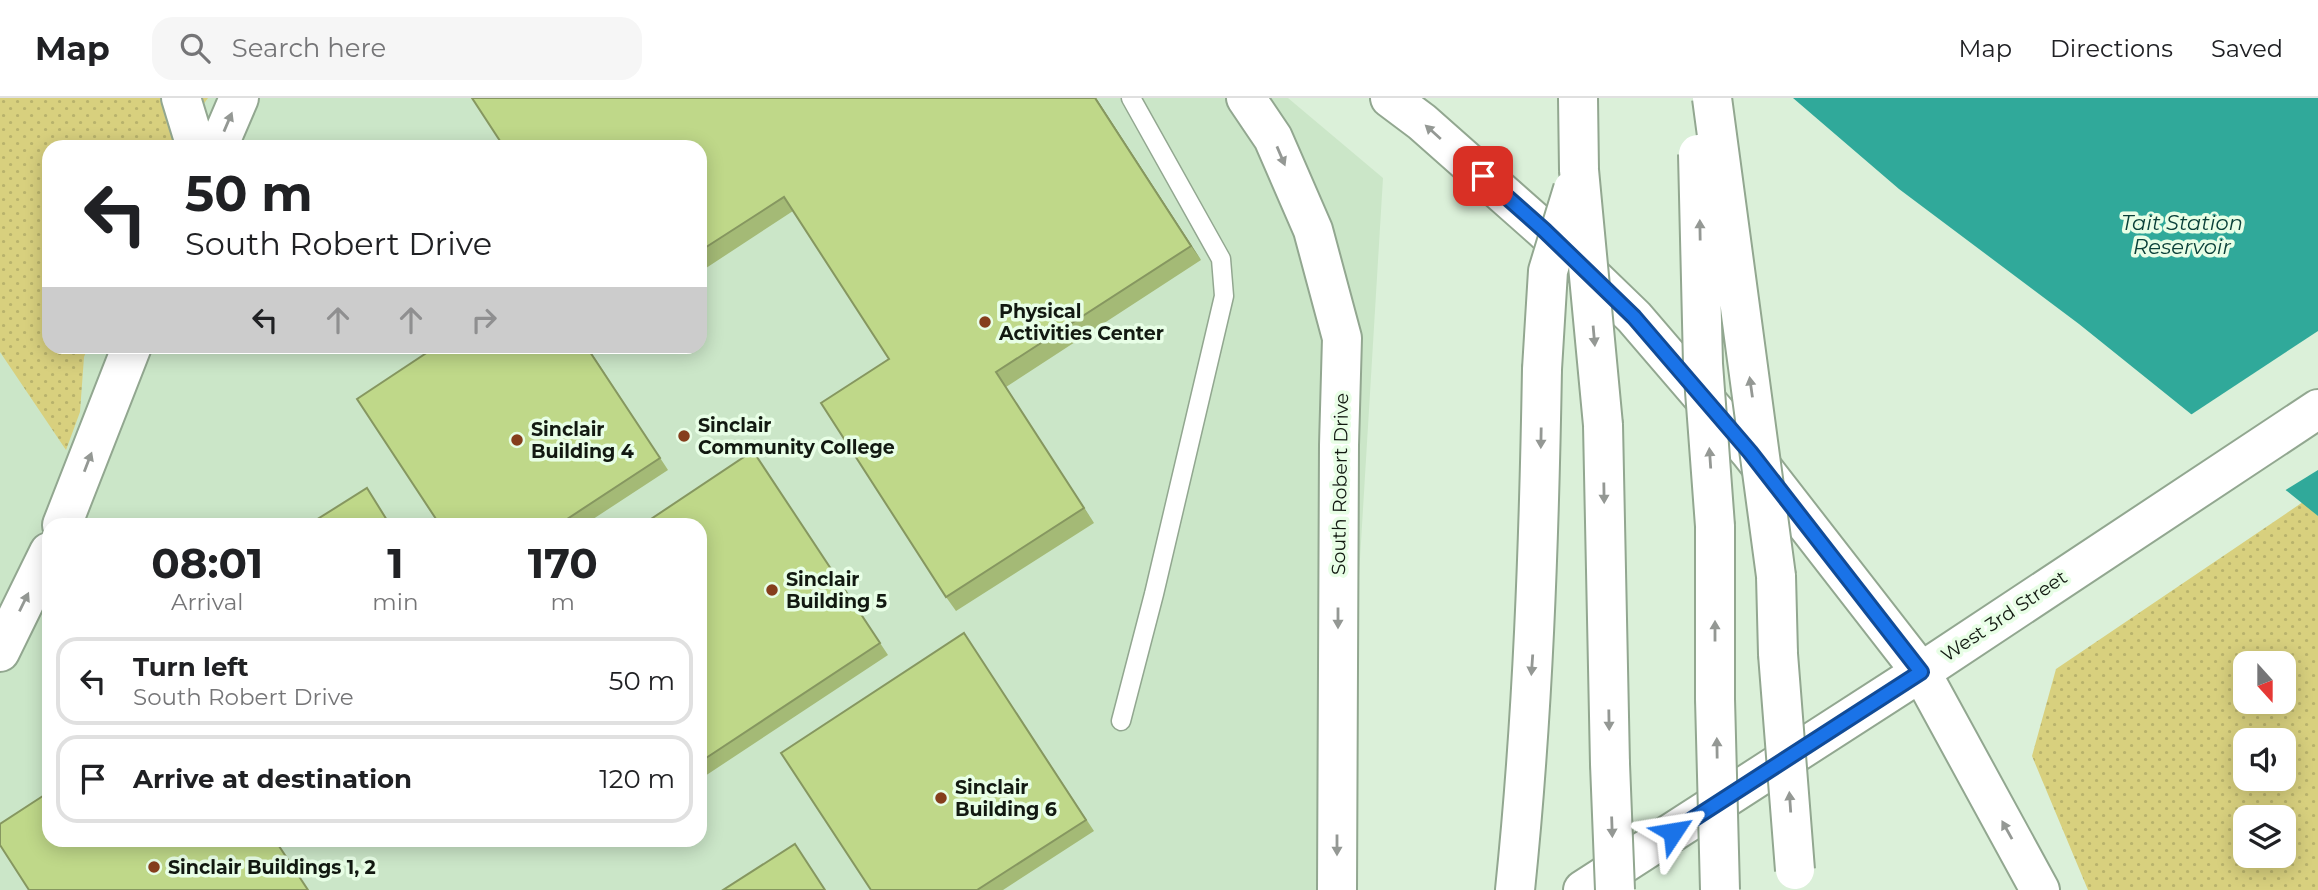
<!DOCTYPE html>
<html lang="en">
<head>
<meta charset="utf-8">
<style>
	:root { --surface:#fff; --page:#f6f6f6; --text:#202124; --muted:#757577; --line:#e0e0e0 }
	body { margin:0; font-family:Montserrat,sans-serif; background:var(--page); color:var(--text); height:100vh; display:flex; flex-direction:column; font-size:26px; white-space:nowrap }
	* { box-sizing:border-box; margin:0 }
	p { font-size:23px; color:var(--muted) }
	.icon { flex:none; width:38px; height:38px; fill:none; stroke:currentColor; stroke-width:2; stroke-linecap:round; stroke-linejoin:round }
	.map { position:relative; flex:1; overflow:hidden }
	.sheet { position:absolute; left:42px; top:420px; width:665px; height:329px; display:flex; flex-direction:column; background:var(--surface); border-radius:21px; box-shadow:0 4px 18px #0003 }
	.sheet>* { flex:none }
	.top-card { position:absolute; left:42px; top:42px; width:665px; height:214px; border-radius:21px; box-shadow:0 4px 18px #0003; background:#fff; color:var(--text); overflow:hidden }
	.needle { width:46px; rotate:159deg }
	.controls { position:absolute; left:2233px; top:553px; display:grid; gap:14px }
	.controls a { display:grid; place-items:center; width:63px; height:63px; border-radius:14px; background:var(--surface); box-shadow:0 4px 18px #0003; font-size:35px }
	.pin { position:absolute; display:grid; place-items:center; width:60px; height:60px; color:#fff; margin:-30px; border-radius:14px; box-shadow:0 4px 10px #0006 }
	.me { position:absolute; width:77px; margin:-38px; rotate:57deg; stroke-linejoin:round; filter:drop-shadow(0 0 5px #0008) }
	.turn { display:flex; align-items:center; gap:24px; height:147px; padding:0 28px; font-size:32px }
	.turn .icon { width:91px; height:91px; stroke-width:2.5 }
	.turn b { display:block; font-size:49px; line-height:60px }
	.lanes { display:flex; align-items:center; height:66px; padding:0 28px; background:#0003; justify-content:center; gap:35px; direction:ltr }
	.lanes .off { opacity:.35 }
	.eta { display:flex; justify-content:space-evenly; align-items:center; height:119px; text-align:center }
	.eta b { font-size:42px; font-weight:700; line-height:49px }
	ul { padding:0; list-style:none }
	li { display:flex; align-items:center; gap:21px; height:88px; margin:0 14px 10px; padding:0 14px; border:4px solid var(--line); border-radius:21px }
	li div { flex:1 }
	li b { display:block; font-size:26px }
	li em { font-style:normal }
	header { display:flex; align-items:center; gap:42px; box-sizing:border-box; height:98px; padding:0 35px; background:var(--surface); border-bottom:2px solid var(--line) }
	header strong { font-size:33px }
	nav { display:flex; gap:38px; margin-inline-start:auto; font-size:24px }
	.search { width:490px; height:63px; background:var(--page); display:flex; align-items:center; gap:18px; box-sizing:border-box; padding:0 24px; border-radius:21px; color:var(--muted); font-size:26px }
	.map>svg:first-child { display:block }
</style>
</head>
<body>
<header>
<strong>Map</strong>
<div class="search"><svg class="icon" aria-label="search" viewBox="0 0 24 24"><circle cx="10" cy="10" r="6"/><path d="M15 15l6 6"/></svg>Search here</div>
<nav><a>Map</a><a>Directions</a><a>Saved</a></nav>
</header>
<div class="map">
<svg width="2318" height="792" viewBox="0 0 2318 792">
	<defs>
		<pattern id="grass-dots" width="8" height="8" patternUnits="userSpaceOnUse" patternTransform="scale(1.75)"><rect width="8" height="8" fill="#d8d07e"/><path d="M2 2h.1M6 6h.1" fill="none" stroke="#b8b26c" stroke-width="1.8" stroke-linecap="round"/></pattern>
	</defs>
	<rect width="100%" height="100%" fill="#dbf0d9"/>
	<!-- built -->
	<path fill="#cbe6c8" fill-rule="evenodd" d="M 0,0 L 1288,0 L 1383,80 L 1340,792 L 0,792 ZM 49,49 L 700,49 L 700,248 L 49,248 ZM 49,427 L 700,427 L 700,742 L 49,742 Z"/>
	<!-- grass -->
	<path fill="url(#grass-dots)" fill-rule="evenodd" d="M 0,0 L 208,0 L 172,49 L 49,49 L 49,248 L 88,249 L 84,259 L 80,314 L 66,352 L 0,254 Z
		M 2303,404 L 2318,418 L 2318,792 L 2088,792 L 2032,658 L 2056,571 ZM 2245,565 L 2284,565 L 2284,604 L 2245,604 ZM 2245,642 L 2284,642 L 2284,681 L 2245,681 ZM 2245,719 L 2284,719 L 2284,758 L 2245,758 Z"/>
	<!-- water -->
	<path fill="#30a99a" d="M 1793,0 L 2318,0 L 2318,418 L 2079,226 L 1899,91 Z"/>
	<!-- pier -->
	<path fill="#dbf0d9" d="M 2318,233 L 2318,372 L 2284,393 L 2189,318 Z"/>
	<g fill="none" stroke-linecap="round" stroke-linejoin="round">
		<defs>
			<path id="lane" d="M 1121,623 L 1154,496 L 1224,198 L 1221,161 L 1131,0"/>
			<path id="secondary" d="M 1246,0 L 1273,40 L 1313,132 L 1342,240 L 1339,347 L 1337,792
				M 1390,0 L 1422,24 L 1544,132 L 1634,219 L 1750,354 L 1921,574"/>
			<path id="primary" d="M 181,0 L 196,49
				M 218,49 L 239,0
				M 62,427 L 132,248
				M 0,554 L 49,454
				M 1583,792 L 1921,574 L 2318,311"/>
			<path id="highway" d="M 1578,0 L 1579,72
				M 1603,327 L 1610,666
				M 1715,428 L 1715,601
				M 1776,478 L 1778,556
				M 1921,574 L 2040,792
				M 1515,792 C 1533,619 1539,445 1542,271"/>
		</defs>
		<!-- lane casing -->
		<use href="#lane" stroke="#92a790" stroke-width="21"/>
		<!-- secondary casing -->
		<use href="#secondary" stroke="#92a790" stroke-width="42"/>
		<!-- primary casing -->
		<use href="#primary" stroke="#92a790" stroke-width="42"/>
		<!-- highway casing -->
		<use href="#highway" stroke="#92a790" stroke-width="42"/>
		<!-- lane -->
		<use href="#lane" stroke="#fff" stroke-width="18"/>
		<!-- secondary -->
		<use href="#secondary" stroke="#fff" stroke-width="38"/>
		<!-- primary -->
		<use href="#primary" stroke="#fff" stroke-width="38"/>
		<!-- highway -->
		<use href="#highway" stroke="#fff" stroke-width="38"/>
		<defs>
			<path id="highway-bridge" d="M 1712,0 L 1776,478
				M 1698,56 L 1703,266 L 1715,428
				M 1579,72 L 1603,327
				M 1542,271 L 1548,173 L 1573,91
				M 1778,556 L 1795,772
				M 1715,601 L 1720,792
				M 1610,666 L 1615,792"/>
		</defs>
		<!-- highway-bridge casing -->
		<use href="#highway-bridge" stroke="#92a790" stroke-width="42" stroke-linecap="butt"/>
		<!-- highway-bridge -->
		<use href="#highway-bridge" stroke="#fff" stroke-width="38"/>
	</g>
	<!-- wall -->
	<path fill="#a4ba76" d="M 472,0 L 1096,0 L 1201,162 L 1006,289 L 1094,425 L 956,513 L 946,499 L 889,261 L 793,113 L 700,174 L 700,49 Z
		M 587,248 L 668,372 L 584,427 L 440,427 Z
		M 753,353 L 888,557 L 705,678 L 700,671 L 700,427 Z
		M 972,547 L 1094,733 L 1003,792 L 871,792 Z"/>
	<!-- shaded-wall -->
	<path fill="#869760" d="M 1095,0 L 1096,0 L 1201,162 L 1191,148 Z
		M 996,274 L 1006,289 L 1094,425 L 1084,410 Z"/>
	<!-- building -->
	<path fill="#bfd889" stroke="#869760" stroke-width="2" d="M 472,0 L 1095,0 L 1191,148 L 996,274 L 1084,410 L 946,499 L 821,305 L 889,261 L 784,99 L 700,153 L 700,49 L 504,49 Z
		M 437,248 L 586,248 L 660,360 L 558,427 L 440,427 L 357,301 Z
		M 753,353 L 880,545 L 700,664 L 700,427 L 642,427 Z
		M 367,390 L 390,427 L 308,427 Z
		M 964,535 L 1086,722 L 977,792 L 871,792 L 781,655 Z
		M 49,694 L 49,742 L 275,742 L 308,792 L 29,792 L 0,747 L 0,726 Z
		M 795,746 L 825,792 L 723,792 Z"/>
	<!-- one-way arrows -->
	<defs><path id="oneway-solid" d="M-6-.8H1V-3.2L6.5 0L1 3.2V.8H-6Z" transform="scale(1.75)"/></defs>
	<g fill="#949894">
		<use href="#oneway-solid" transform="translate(228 24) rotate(-67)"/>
		<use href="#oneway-solid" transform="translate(1433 34) rotate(-138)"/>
		<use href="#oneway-solid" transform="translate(1281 58) rotate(67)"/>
		<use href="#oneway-solid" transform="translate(1700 132) rotate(-91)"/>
		<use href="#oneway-solid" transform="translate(1594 238) rotate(85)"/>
		<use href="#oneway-solid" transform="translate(1751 289) rotate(-98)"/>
		<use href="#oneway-solid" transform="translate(1541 340) rotate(91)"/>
		<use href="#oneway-solid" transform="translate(1710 360) rotate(-94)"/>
		<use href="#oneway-solid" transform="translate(88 364) rotate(-69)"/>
		<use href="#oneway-solid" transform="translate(1604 395) rotate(89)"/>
		<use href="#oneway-solid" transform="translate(24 504) rotate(-64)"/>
		<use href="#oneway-solid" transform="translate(1338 520) rotate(90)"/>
		<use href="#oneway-solid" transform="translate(1715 533) rotate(-90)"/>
		<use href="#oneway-solid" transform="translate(1532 567) rotate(94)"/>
		<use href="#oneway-solid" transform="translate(1609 622) rotate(89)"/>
		<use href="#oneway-solid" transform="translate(1717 650) rotate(-91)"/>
		<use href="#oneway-solid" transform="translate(1790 704) rotate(-94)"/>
		<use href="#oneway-solid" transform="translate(1612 729) rotate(88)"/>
		<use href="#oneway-solid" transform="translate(2007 732) rotate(-119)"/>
		<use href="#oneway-solid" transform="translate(1337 747) rotate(90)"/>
	</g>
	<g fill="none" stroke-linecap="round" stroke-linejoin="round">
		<defs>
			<path id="route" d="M 1483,78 L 1544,132 L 1634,219 L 1750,354 L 1921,574 L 1673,734"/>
		</defs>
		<!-- route casing -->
		<use href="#route" stroke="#114b97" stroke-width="18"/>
		<!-- route -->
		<use href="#route" stroke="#1a73e8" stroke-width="12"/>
	</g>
	<!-- markers -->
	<g fill="#853e1c" stroke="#e8fee6" stroke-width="2.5">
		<circle cx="985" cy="224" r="7"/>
		<circle cx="684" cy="338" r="7"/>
		<circle cx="517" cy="342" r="7"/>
		<circle cx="772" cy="492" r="7"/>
		<circle cx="941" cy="700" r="7"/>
		<circle cx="154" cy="769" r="7"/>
	</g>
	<g text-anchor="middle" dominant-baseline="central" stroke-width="7" stroke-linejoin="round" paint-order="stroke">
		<!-- poi labels -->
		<g font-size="19" font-weight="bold" fill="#121911" stroke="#e8fee6" text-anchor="start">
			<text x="999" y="213">Physical<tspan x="999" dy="22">Activities Center</tspan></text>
			<text x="698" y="327">Sinclair<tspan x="698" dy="22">Community College</tspan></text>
			<text x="531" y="331">Sinclair<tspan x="531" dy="22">Building 4</tspan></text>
			<text x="786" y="481">Sinclair<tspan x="786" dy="22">Building 5</tspan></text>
			<text x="955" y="689">Sinclair<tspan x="955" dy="22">Building 6</tspan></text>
			<text x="168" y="769">Sinclair Buildings 1, 2</text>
		</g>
		<!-- street labels -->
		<g font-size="19" fill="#121911" stroke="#e8fee6">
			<text transform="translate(1340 386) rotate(-89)">South Robert Drive</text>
			<text transform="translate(2004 518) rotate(-34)">West 3rd Street</text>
		</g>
		<!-- water labels -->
		<g font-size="21" font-style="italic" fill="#0a4039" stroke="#e8fee6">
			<text x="2182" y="124">Tait Station<tspan x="2182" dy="24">Reservoir</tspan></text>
		</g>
	</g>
</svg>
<div class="controls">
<a><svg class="needle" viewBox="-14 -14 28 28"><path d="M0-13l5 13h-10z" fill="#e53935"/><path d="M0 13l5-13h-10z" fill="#757577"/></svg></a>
<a><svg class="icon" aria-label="sound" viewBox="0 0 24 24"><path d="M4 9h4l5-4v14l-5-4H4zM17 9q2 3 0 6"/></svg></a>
<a><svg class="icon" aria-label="layers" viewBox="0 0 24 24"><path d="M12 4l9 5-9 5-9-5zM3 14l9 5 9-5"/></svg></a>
</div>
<div class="pin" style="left:1483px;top:78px;background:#d93025"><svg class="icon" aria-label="arrive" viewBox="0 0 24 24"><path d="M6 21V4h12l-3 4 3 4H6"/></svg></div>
<svg class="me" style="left:1673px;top:734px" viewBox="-20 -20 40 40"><path d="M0-17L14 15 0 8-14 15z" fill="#1a73e8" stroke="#fff" stroke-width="4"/></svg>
<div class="top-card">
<div class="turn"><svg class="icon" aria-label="left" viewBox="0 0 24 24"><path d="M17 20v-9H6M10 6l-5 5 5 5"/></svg><div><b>50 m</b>South Robert Drive</div></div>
<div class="lanes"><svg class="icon" aria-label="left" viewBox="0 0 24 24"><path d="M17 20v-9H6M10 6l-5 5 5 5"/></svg><svg class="icon off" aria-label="ahead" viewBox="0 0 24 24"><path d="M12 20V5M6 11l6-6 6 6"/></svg><svg class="icon off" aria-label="ahead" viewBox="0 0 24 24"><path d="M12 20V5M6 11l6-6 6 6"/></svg><svg class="icon off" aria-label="right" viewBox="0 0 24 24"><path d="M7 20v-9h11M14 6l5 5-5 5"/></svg></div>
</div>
<section class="sheet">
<div class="eta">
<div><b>08:01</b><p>Arrival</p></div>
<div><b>1</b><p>min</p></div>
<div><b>170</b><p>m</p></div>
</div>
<ul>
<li><svg class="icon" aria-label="left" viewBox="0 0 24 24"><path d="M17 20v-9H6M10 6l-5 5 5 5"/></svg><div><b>Turn left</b><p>South Robert Drive</p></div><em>50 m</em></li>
<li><svg class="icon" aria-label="arrive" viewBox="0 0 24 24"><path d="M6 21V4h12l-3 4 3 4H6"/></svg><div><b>Arrive at destination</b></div><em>120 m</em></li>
</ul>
</section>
</div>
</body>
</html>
